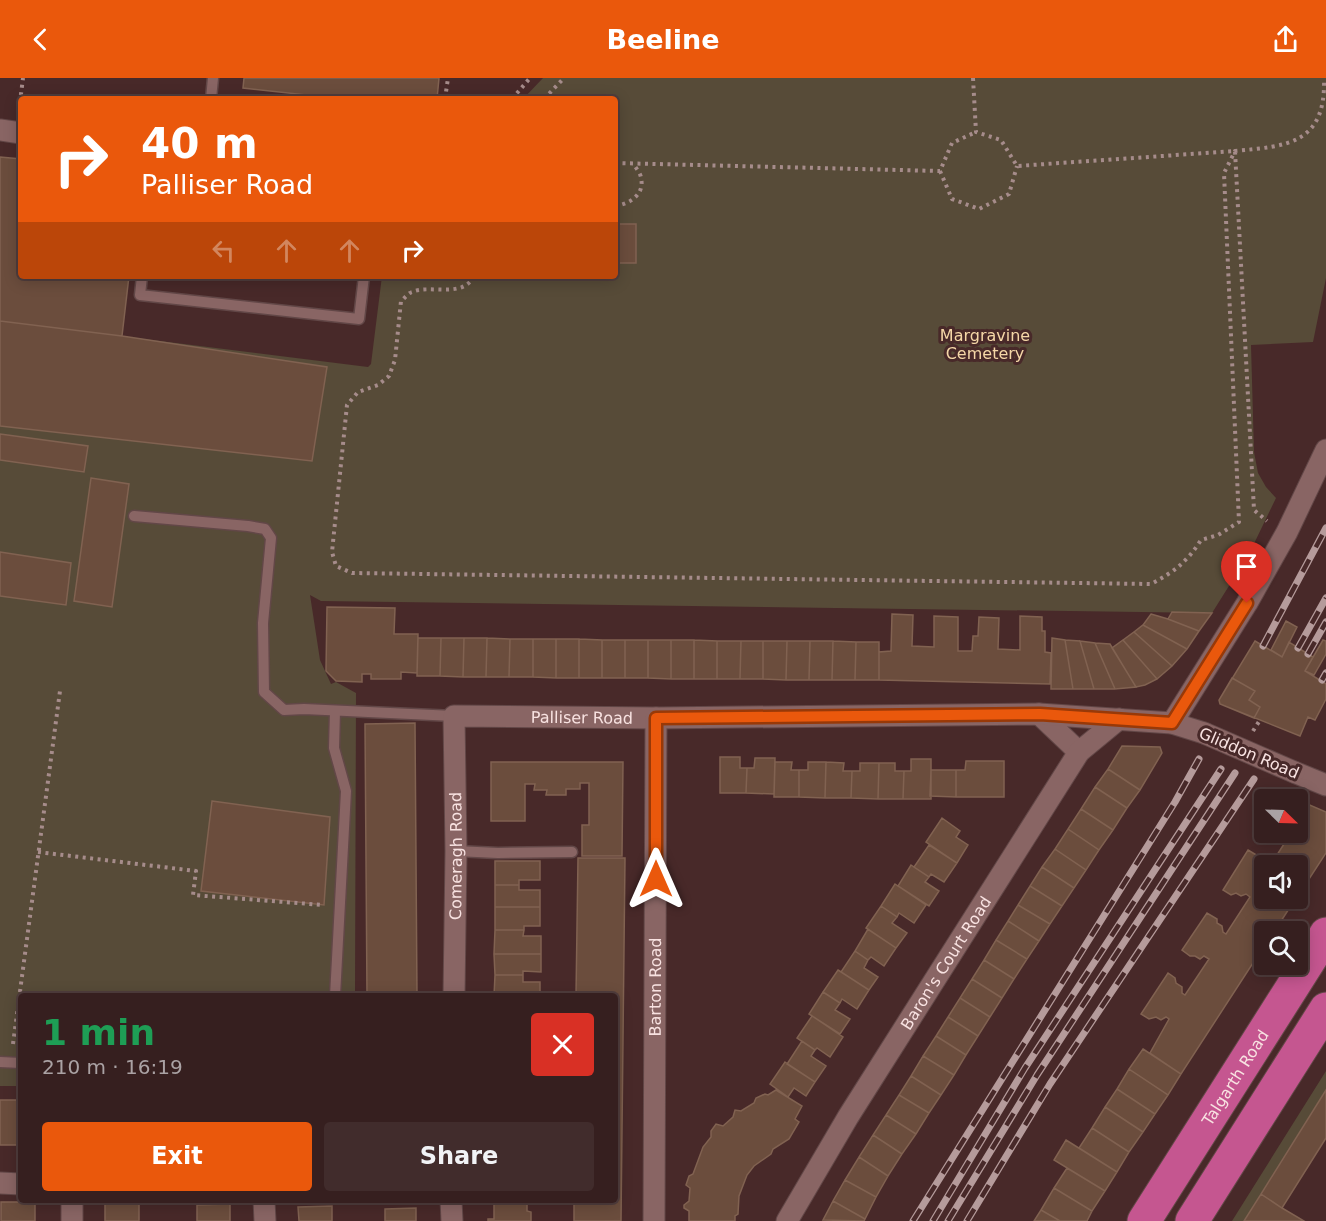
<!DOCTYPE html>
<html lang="en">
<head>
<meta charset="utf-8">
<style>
	:root { --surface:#361f1f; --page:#412c2c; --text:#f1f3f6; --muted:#aaa2a4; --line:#503d3d; --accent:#ea580c }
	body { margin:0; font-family:"DejaVu Sans",sans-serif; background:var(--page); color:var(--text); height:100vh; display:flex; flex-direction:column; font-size:22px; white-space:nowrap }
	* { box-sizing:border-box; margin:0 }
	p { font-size:20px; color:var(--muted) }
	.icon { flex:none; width:33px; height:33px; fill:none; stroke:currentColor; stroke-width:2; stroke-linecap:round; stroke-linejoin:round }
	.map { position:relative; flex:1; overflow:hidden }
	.panel { position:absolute; left:18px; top:915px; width:600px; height:210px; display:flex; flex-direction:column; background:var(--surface); border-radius:6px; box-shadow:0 3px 15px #0003,0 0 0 2px var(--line) }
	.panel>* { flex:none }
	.hud { position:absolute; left:18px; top:18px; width:600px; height:183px; border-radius:6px; box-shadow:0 3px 15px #0003,0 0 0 2px var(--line); background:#ea580c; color:#fff; overflow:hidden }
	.needle { width:39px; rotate:113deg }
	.fabs { position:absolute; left:1254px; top:711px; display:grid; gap:12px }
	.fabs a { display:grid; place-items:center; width:54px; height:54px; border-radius:6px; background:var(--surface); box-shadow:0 3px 15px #0003,0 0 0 2px var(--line); font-size:30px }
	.pin { position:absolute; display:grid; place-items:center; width:51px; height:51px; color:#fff; margin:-62px -26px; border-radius:50% 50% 50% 0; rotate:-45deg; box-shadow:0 0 6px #0007 }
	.pin .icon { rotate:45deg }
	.me { position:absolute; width:66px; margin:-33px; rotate:0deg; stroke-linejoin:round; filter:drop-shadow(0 0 4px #0008) }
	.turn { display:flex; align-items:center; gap:21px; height:126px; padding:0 24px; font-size:27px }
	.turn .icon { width:78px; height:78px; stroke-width:2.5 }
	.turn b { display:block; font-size:42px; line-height:51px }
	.lanes { display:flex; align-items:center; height:57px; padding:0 24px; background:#0003; justify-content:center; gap:30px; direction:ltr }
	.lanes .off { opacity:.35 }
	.round { display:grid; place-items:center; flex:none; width:63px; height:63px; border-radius:6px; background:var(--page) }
	.head { display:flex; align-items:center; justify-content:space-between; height:102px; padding:0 24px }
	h1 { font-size:36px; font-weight:700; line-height:45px; color:#1e9e55 }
	.button { display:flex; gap:12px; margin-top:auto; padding:12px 24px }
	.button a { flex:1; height:69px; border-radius:6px; background:var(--accent); color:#fff; font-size:24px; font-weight:700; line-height:69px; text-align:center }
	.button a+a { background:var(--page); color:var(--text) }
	header { display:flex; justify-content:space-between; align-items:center; height:78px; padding:0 24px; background:var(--accent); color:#fff; font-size:27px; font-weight:700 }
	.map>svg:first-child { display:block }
</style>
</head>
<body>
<header><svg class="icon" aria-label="back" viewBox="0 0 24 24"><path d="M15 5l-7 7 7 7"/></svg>Beeline<svg class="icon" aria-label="share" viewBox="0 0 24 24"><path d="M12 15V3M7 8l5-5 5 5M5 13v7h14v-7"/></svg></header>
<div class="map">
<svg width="1326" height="1143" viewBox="0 0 1326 1143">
	<rect width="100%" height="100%" fill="#482929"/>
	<!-- green -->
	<path fill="#574b38" d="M 543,0 L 1326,0 L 1326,200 L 1313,264 L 1251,267 L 1254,374 L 1258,395 L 1266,409 L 1276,420 L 1249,476 L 1212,535 L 321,523 L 310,517 L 320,582 L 331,606 L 336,604 L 356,615 L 355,918 L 21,918 L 21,1008 L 0,1008 L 0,243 L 368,289 L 371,286 L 382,198 L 615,198 L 615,21 L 523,21 Z
		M 1326,993 L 1326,1012 L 1244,1143 L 1232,1143 Z"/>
	<!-- building -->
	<path fill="#6b4d3d" stroke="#816251" stroke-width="1.5" d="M 244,0 L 439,0 L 437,21 L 343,21 L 243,10 Z
		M 0,79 L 21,81 L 21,198 L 129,198 L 122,258 L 0,243 Z
		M 615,146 L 636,146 L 636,185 L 615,185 Z
		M 0,243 L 122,258 L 327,289 L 312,383 L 0,348 Z
		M 0,356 L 88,368 L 84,394 L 0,382 Z
		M 91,400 L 129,406 L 112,529 L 74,523 Z
		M 0,474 L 71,485 L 66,527 L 0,518 Z
		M 327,529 L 395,530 L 394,556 L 418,556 L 417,595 L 401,594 L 401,601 L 371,601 L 371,596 L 362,596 L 362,604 L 336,603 L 326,593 Z
		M 1172,534 L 1212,535 L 1199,553 L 1168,541 Z
		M 892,536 L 913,537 L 912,568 L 934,569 L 934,538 L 958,539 L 958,573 L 972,573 L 973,558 L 978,558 L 979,539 L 999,540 L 998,571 L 1020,572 L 1020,538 L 1042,539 L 1042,553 L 1045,553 L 1045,574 L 1051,575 L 1050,606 L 879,602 L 879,574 L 891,573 Z
		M 1151,536 L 1168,541 L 1199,553 L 1187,571 L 1143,547 Z
		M 1286,543 L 1297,549 L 1282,579 L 1271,572 Z
		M 1143,547 L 1187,571 L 1172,588 L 1134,554 Z
		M 1134,554 L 1172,588 L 1157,601 L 1123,562 Z
		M 418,560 L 441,560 L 440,598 L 417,598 Z
		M 441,560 L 464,560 L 463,599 L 440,598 Z
		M 464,560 L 487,560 L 486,599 L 463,599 Z
		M 487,560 L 510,561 L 509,599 L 486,599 Z
		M 1052,560 L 1065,562 L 1073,611 L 1051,611 Z
		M 510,561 L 533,561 L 533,599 L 509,599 Z
		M 533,561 L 556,561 L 556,600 L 533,599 Z
		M 556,561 L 579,561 L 579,600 L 556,600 Z
		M 579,561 L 602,562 L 602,600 L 579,600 Z
		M 602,562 L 625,562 L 625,600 L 602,600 Z
		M 625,562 L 648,562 L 648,600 L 625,600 Z
		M 648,562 L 671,562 L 671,601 L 648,600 Z
		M 671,562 L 694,562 L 694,601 L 671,601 Z
		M 694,562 L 717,563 L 717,601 L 694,601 Z
		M 1065,562 L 1080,563 L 1094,611 L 1073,611 Z
		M 1123,562 L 1157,601 L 1145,607 L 1136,609 L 1112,570 Z
		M 1323,562 L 1326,563 L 1326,576 L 1314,597 L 1305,593 Z
		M 717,563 L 741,563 L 740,601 L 717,601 Z
		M 741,563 L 763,563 L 763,601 L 740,601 Z
		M 763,563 L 787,563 L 786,602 L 763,601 Z
		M 787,563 L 810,563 L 809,602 L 786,602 Z
		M 810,563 L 833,563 L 832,602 L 809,602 Z
		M 833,563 L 856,564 L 855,602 L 832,602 Z
		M 1080,563 L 1095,565 L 1115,611 L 1094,611 Z
		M 1255,563 L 1282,579 L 1289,564 L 1308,576 L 1313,579 L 1305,593 L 1326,606 L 1326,621 L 1315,642 L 1308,639 L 1300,658 L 1220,626 L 1219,622 Z
		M 856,564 L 879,564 L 879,602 L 855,602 Z
		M 1095,565 L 1110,566 L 1136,609 L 1115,611 Z
		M 1232,600 L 1255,613 L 1249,622 L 1260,629 L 1254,640 L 1220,626 L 1219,622 Z
		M 415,645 L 417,918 L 367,918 L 365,646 Z
		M 1122,668 L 1160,669 L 1162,675 L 1140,712 L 1108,691 Z
		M 720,679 L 740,679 L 740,690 L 747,690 L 746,715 L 720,715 Z
		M 755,680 L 775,680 L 774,716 L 746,715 L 747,690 L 754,690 Z
		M 911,681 L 931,681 L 931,721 L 903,721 L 904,693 L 911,693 Z
		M 966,683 L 1004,683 L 1004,719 L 956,719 L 956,692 L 965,692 Z
		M 491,684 L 623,684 L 622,778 L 582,778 L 582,747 L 589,747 L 589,705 L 580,705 L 580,711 L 566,711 L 566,717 L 546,717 L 547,712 L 534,712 L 535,706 L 525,706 L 525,743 L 491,743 Z
		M 775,684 L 792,684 L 791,692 L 799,692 L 799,719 L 774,719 Z
		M 808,684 L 826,684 L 825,720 L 799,719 L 799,692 L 808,692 Z
		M 826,684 L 844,685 L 843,693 L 852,693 L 851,720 L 825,720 Z
		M 860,685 L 879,685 L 878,721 L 851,720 L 852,693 L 860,693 Z
		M 879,685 L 895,685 L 895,693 L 904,693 L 903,721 L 878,721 Z
		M 1108,691 L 1140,712 L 1127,730 L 1095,709 Z
		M 931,692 L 956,692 L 956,719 L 930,718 Z
		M 1095,709 L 1127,730 L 1113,752 L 1081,731 Z
		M 1298,722 L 1326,734 L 1326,775 L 1298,818 L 1298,788 L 1270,788 L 1291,755 L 1289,754 L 1298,754 Z
		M 212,723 L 330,739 L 324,827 L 201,813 Z
		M 1081,731 L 1113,752 L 1099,772 L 1068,751 Z
		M 942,740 L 960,753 L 956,759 L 968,767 L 957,785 L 926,764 Z
		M 1068,751 L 1099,772 L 1086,792 L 1055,771 Z
		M 929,767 L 957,785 L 944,804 L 931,796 L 929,799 L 914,789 Z
		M 1055,771 L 1086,792 L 1074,810 L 1042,789 Z
		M 1248,772 L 1258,778 L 1258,782 L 1263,785 L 1264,791 L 1264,820 L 1296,820 L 1274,854 L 1264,854 L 1264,868 L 1181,996 L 1150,975 L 1169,941 L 1166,939 L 1161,942 L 1156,939 L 1149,941 L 1141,936 L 1168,895 L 1175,900 L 1176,905 L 1182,909 L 1182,915 L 1185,917 L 1209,881 L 1204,878 L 1200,881 L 1195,878 L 1190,878 L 1182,872 L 1207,835 L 1217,841 L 1217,845 L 1222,848 L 1223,854 L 1226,856 L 1250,819 L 1246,816 L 1241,818 L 1236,815 L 1231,817 L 1223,812 Z
		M 578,780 L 625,780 L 621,1143 L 574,1143 L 574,1122 L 615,1122 L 615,918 L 576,918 Z
		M 495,783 L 540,783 L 540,802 L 519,802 L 519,807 L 495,807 Z
		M 911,787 L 929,799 L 925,804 L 939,813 L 929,828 L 898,808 Z
		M 1042,789 L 1074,810 L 1062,828 L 1030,808 Z
		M 895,806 L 926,827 L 914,845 L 899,835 L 897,839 L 881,828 Z
		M 495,807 L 519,807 L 519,812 L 540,812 L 540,829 L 495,829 Z
		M 1030,808 L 1062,828 L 1050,846 L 1018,827 Z
		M 1018,827 L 1050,846 L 1039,863 L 1008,843 Z
		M 881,828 L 897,839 L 892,845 L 907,855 L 896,870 L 866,850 Z
		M 495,829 L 540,829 L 540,848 L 524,848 L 524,852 L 495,852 Z
		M 1008,843 L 1039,863 L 1027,881 L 996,862 Z
		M 868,851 L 896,870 L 884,888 L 871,879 L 868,882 L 855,873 Z
		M 495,852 L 524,852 L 523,858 L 541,858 L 541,876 L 494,876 Z
		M 996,862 L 1027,881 L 1014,901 L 984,882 Z
		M 855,873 L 868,882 L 864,890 L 878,899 L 869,912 L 841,894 Z
		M 494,876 L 541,876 L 541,894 L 523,893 L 523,897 L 495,897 Z
		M 984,882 L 1014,901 L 1002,920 L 972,901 Z
		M 838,892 L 869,912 L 857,931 L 842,921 L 840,925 L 823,914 Z
		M 495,897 L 523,897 L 523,904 L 540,904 L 540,918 L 494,918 Z
		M 972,901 L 1002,920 L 990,939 L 960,920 Z
		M 823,914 L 840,925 L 835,932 L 850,941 L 840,956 L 809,936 Z
		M 960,920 L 990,939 L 978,958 L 948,939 Z
		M 812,938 L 843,959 L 830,979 L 817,970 L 815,972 L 797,960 Z
		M 948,939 L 978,958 L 966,977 L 936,958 Z
		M 936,958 L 966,977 L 954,997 L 923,978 Z
		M 802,963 L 815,972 L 811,978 L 826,988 L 815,1004 L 787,986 Z
		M 1143,971 L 1181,996 L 1168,1017 L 1129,991 Z
		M 923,978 L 954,997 L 941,1017 L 911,998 Z
		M 785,984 L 815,1004 L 806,1018 L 794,1010 L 788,1019 L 770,1006 Z
		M 1129,991 L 1168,1017 L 1155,1036 L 1117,1011 Z
		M 911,998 L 941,1017 L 929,1035 L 899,1017 Z
		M 1117,1011 L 1155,1036 L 1143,1054 L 1105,1029 Z
		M 776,1012 L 802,1028 L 795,1041 L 799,1044 L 789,1061 L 773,1071 L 771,1076 L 754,1088 L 747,1097 L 739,1118 L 738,1136 L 735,1138 L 735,1143 L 689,1143 L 689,1133 L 684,1130 L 684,1127 L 689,1123 L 690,1110 L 686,1107 L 689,1098 L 693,1096 L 703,1069 L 711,1059 L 711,1053 L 716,1046 L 723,1048 L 733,1039 L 735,1032 L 741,1033 L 754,1025 L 756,1020 L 765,1016 L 768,1017 Z
		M 1326,1012 L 1326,1060 L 1282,1130 L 1261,1116 Z
		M 899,1017 L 929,1035 L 916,1056 L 886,1037 Z
		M 0,1022 L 21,1022 L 21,1067 L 0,1067 Z
		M 1105,1029 L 1143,1054 L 1129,1074 L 1092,1050 Z
		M 886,1037 L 916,1056 L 902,1076 L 873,1057 Z
		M 1092,1050 L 1129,1074 L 1117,1094 L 1079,1070 Z
		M 873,1057 L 902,1076 L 888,1098 L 859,1079 Z
		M 1066,1062 L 1117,1094 L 1105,1113 L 1054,1082 Z
		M 859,1079 L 888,1098 L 876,1119 L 845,1102 Z
		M 1067,1090 L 1105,1113 L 1092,1133 L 1054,1110 Z
		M 845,1102 L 876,1119 L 865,1141 L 833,1123 Z
		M 1054,1110 L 1092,1133 L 1087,1143 L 1060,1143 L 1041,1132 Z
		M 1261,1116 L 1282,1130 L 1304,1143 L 1244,1143 Z
		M 494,1122 L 527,1122 L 527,1133 L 531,1134 L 531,1143 L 488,1143 L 488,1141 L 494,1141 Z
		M 833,1123 L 865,1141 L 864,1143 L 823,1142 Z
		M 1,1124 L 35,1124 L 35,1143 L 1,1143 Z
		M 105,1126 L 139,1126 L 139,1143 L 105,1143 Z
		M 230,1126 L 230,1143 L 197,1143 L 197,1127 Z
		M 332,1128 L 332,1143 L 299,1143 L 298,1129 Z
		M 416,1130 L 416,1143 L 385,1143 L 385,1131 Z
		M 1041,1132 L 1060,1143 L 1034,1143 Z"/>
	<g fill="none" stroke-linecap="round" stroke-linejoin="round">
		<defs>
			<path id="lane" d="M 211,21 L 213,0
				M 142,198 L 140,217 L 359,241 L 364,198
				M 134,438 L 248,448 L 265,451 L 271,460 L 263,545 L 264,614 L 284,632 L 304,631 L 454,638
				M 335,633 L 334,670 L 346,713 L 335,918
				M 456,773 L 498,775 L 572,774
				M 0,984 L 21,985"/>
			<g id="street">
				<path d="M 0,52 L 21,55"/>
				<path d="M 1039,636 L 1079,674"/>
				<path d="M 1172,645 L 1247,525 L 1287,454 L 1326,372"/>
				<path d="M 1294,694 L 1326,707"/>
				<path id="s1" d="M 454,918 L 456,773 L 454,638 L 656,640 L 1039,636 L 1172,645 L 1204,655"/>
				<path d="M 0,1105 L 21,1106"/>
				<path d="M 264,1122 L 265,1143"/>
				<path d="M 451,1122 L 452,1143"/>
				<path d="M 72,1143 L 72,1122"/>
				<path id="s2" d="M 654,1143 L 656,640"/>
				<path id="s3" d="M 787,1143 L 848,1039 L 1079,674 L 1119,641"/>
			</g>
			<g id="highway">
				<path id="s4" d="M 1144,1143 L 1326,856"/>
				<path d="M 1192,1143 L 1326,931"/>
			</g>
		</defs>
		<!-- lane casing -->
		<use href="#lane" stroke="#624747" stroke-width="13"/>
		<!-- street casing -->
		<use href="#street" stroke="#624747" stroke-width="23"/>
		<!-- highway casing -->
		<use href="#highway" stroke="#624747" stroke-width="35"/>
		<!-- path -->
		<path stroke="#a68c8b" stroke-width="4" stroke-dasharray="3 4.5" stroke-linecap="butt" d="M 973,0 L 976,54 L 1001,62 L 1017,88 L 1235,73 L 1254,432 L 1267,443
			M 445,21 L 448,0
			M 512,21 L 530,0
			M 544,21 L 564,0
			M 19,32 L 23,0
			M 615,85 L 940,93 L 952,65 L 976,54
			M 940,93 L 952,121 L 979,131 L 1009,116 L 1017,88
			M 615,128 C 629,126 645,117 641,100 C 641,96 636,90 634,87
			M 474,198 C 463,221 429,206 412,214 C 408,215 404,221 401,223 L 395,282 L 389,298 L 378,307 L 358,314 L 347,327 L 332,474 L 336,488 L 352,495 L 1151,506 C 1174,494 1187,484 1201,462 L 1218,457 L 1239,444 L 1224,95 L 1235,73 C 1288,68 1326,66 1324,0
			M 1253,653 L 1260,642
			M 38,774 L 196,793 L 193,817 L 323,827
			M 13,966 L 60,613"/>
		<!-- lane -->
		<use href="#lane" stroke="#896564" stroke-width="10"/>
		<!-- street -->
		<use href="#street" stroke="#896564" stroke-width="21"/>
		<!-- highway -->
		<use href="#highway" stroke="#c55690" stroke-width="33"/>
		<defs>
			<path id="rail" d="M 1263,568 L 1326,450
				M 1298,570 L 1326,520
				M 1308,576 L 1326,544
				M 1322,602 L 1326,595
				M 913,1143 L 1175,724 L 1199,681
				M 933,1143 L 1025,990 L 1221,691
				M 948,1143 L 1037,997 L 1235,695
				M 967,1143 L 1050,1006 L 1254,701"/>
		</defs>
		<!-- rail casing -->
		<use href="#rail" stroke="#b59b9b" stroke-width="7"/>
		<!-- rail -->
		<use href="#rail" stroke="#482929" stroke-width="4.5" stroke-dasharray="14" stroke-linecap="butt"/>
		<defs>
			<path id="street-bridge" d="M 1204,655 L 1294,694"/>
		</defs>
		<!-- street-bridge casing -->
		<use href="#street-bridge" stroke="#624747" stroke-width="23" stroke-linecap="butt"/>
		<!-- street-bridge -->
		<use href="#street-bridge" stroke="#896564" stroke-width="21"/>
	</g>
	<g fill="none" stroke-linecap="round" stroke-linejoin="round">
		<defs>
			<path id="route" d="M 656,801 L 656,640 L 1040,636 L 1172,645 L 1247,525"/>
		</defs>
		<!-- route casing -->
		<use href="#route" stroke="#983908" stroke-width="15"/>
		<!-- route -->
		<use href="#route" stroke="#ea580c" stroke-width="10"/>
	</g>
	<g text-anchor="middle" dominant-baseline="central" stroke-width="6" stroke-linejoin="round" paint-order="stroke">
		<!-- park labels -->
		<g font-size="16" fill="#f5d7a7" stroke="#482929">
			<text x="985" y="257">Margravine<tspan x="985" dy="18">Cemetery</tspan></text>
		</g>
		<!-- street labels -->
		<g font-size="16" fill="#f8e2e1" stroke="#482929">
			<text stroke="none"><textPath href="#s1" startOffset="408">Palliser Road</textPath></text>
			<text transform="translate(1249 675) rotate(23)">Gliddon Road</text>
			<text stroke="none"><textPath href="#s1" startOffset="140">Comeragh Road</textPath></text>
			<text stroke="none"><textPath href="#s3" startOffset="303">Baron's Court Road</textPath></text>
			<text stroke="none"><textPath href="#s2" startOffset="234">Barton Road</textPath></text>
			<text stroke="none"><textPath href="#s4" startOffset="170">Talgarth Road</textPath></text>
		</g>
	</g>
</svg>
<div class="fabs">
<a><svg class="needle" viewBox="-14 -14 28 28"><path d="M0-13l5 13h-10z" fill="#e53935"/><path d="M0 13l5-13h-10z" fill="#aaa2a4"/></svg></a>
<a><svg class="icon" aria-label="sound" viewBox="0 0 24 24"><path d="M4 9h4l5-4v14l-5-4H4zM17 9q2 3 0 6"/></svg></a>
<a><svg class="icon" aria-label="search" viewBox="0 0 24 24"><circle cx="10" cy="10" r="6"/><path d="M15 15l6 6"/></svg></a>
</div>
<div class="pin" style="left:1247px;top:525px;background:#d93025"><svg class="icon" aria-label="arrive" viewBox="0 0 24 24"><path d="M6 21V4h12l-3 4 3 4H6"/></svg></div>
<svg class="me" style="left:656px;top:801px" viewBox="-20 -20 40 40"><path d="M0-17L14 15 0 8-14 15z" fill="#ea580c" stroke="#fff" stroke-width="4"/></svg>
<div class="hud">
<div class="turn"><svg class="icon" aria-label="right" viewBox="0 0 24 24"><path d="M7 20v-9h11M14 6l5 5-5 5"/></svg><div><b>40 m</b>Palliser Road</div></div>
<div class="lanes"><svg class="icon off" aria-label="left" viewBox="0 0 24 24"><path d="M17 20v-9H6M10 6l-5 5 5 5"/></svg><svg class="icon off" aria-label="ahead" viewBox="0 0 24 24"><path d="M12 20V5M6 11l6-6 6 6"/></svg><svg class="icon off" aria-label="ahead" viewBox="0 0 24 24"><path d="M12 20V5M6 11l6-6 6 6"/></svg><svg class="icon" aria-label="right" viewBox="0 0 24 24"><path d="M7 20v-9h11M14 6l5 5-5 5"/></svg></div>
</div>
<section class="panel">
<div class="head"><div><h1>1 min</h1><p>210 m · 16:19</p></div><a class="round" style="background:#d93025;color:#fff"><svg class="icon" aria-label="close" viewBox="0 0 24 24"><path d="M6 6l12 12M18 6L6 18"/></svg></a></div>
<div class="button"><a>Exit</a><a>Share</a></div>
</section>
</div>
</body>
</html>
